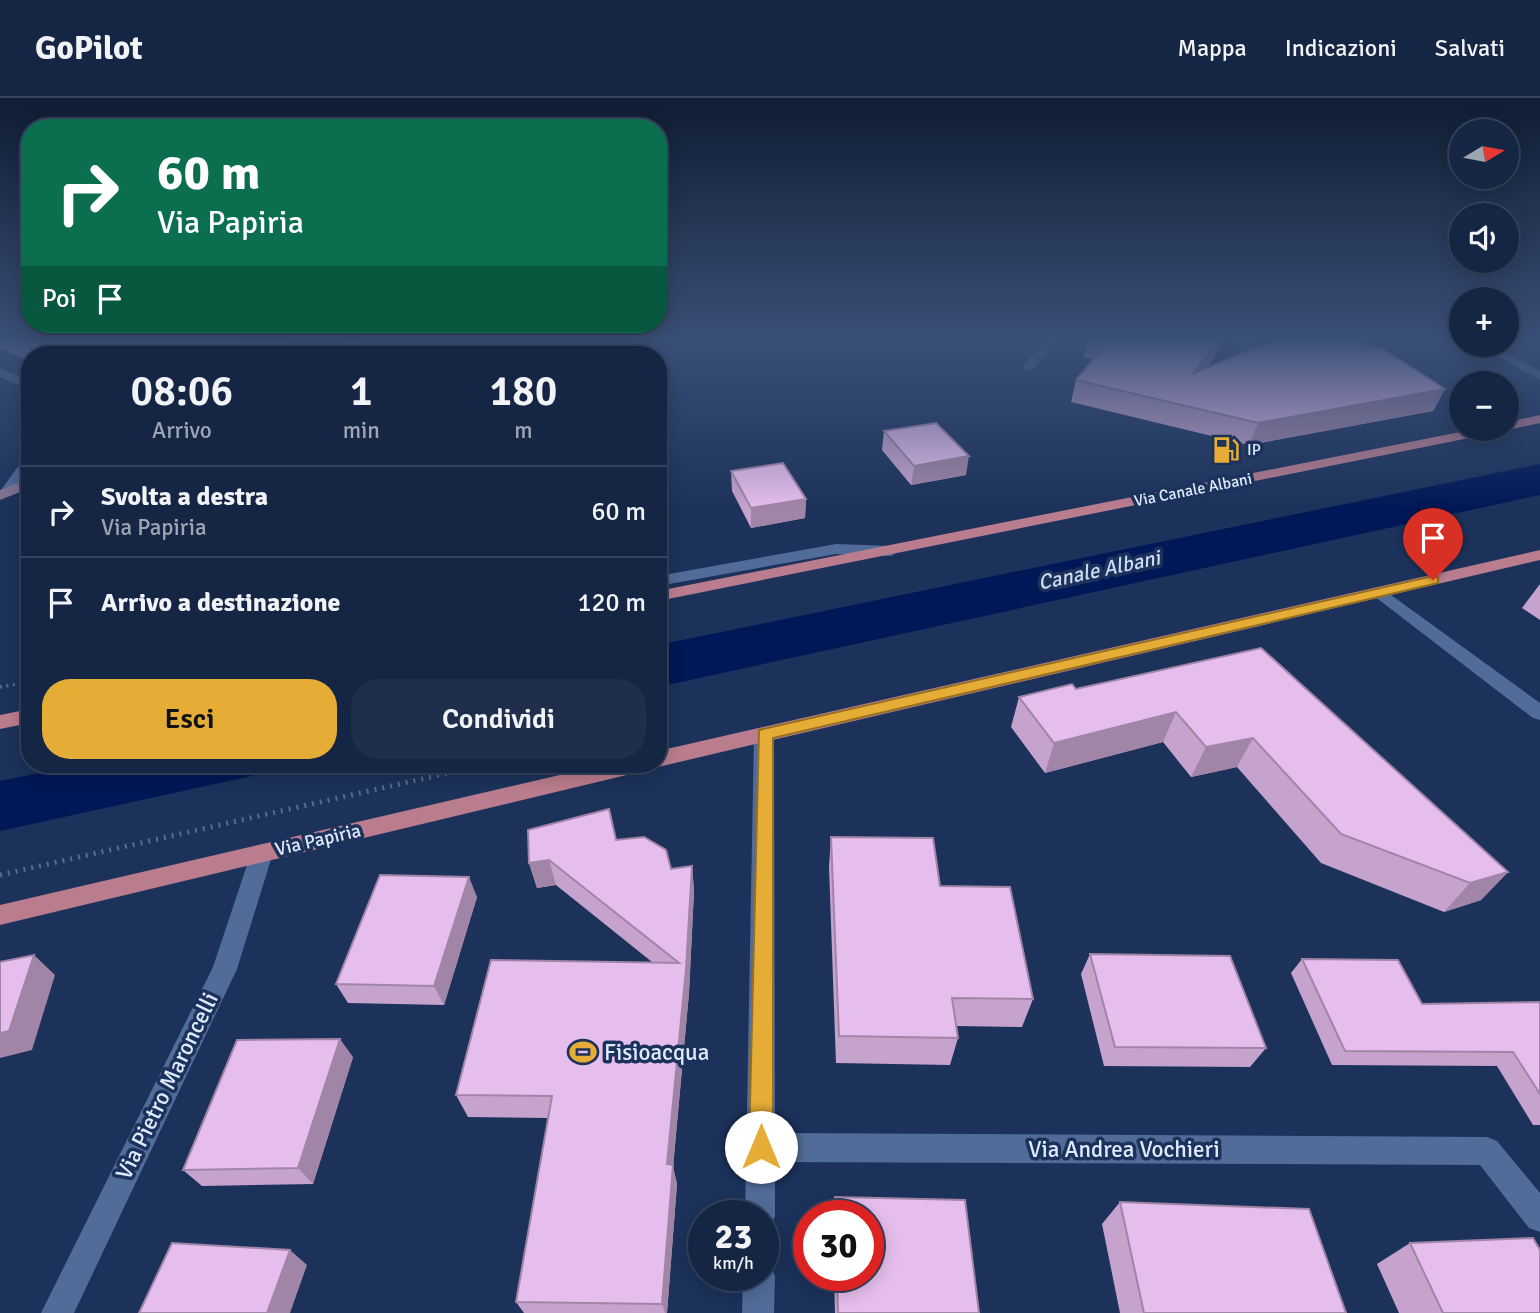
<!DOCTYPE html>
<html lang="it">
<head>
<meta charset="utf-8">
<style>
	:root { --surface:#152644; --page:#1e2e4b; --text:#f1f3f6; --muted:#9da5b2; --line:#34435d; --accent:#e5ad36 }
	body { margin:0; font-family:Signika,sans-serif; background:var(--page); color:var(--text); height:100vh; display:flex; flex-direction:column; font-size:26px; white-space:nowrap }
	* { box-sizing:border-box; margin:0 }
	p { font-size:23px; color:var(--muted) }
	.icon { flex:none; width:38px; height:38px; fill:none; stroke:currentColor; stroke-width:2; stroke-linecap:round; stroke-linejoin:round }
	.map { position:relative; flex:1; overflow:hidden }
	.sheet { position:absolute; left:21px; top:248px; width:646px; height:427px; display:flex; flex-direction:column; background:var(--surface); border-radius:28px; box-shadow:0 4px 18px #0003,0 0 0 2px var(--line) }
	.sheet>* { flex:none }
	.banner { position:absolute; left:21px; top:21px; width:646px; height:214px; border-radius:28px; box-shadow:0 4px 18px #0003,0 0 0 2px var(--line); background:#0b6e4f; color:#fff; overflow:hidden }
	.needle { width:46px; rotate:80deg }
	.fabs { position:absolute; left:1449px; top:21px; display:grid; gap:14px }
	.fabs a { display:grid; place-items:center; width:70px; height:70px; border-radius:50%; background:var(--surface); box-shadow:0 4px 18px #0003,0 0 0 2px var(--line); font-size:35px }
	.speed { position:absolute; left:688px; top:1102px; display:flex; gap:14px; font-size:35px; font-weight:700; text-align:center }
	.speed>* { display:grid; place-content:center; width:91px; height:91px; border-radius:50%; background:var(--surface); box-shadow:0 4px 18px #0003,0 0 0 2px var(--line); line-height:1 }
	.speed small { font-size:18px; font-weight:400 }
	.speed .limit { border:10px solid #d22; background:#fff; color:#111 }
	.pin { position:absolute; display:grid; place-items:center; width:60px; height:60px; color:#fff; margin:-72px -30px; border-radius:50% 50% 50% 0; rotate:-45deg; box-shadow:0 0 7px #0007 }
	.pin .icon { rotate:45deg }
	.me { position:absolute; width:77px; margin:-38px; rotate:0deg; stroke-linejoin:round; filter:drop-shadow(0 0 5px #0008) }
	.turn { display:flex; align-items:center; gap:24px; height:147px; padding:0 21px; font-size:32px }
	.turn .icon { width:91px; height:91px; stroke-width:2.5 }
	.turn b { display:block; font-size:49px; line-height:60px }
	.then { display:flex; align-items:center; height:66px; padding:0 21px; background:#0003; gap:14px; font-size:26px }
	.eta { display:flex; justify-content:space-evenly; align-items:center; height:119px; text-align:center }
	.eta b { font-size:42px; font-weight:600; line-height:49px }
	.button { display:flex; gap:14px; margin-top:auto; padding:14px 21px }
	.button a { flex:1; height:80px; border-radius:28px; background:var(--accent); color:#111; font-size:28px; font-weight:600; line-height:80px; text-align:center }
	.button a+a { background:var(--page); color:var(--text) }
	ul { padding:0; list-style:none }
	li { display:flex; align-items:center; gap:21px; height:91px; padding:0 21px; border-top:2px solid var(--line) }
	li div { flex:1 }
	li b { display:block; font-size:26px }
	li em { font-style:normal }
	header { display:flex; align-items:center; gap:42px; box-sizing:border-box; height:98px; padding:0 35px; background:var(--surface); border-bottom:2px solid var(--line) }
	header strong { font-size:33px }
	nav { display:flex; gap:38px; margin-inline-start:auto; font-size:24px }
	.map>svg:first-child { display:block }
</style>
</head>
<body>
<header>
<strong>GoPilot</strong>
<nav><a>Mappa</a><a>Indicazioni</a><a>Salvati</a></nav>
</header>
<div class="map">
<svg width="1540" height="1215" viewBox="0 0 1540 1215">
	<rect width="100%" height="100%" fill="#1c325b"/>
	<!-- water -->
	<path fill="#001857" d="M 1540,366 L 1540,397 L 658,589 L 658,547 Z
		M 77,667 L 302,667 L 0,733 L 0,683 Z"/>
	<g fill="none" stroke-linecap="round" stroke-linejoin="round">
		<!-- path-far2 -->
		<path stroke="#586b8e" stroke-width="2.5" stroke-dasharray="1 3.5" stroke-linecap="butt" d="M 397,244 L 410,241"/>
		<!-- path-far1 -->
		<path stroke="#586b8e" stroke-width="3.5" stroke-dasharray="2 4.5" stroke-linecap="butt" d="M 0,589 L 30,584"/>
		<!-- path -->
		<path stroke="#586b8e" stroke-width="5" stroke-dasharray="2 6" stroke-linecap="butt" d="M 0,777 L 483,667"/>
		<!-- minor -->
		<path fill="#526c99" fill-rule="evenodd" d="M 1048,241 L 1060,241 L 1032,272 L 1024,272 L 1024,266 Z
			M 1209,241 L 1258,241 L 1249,250 Z
			M 1507,246 L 1507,255 L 1540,273 L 1540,282 L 1497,258 L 1496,247 Z
			M 0,270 L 30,283 L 30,292 L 0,279 Z
			M 30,358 L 30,372 L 11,398 L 1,398 L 1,392 L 25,359 Z
			M 836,446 L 891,448 L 899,453 L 891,458 L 836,456 L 658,488 L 658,478 Z
			M 1380,489 L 1540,605 L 1540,622 L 1533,620 L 1374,498 L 1372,494 L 1374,490 Z
			M 764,629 L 774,636 L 775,1035 L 1487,1039 L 1497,1043 L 1540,1095 L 1540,1134 L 1529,1130 L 1480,1067 L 775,1064 L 775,1118 L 771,1129 L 763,1132 L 763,1118 L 745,1118 L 754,636 Z
			M 262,746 L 270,749 L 273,755 L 237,871 L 74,1215 L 41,1215 L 213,869 L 251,755 L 254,749 Z
			M 763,1164 L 770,1167 L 775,1178 L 774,1215 L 742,1215 L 743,1178 L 763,1178 Z"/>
		<!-- secondary -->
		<path fill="#867494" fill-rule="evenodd" d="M 359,241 L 377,241 L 322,257 L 304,257 Z
			M 30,380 L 30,390 L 0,402 L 0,392 Z"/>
		<!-- primary -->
		<path fill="#ba7d8e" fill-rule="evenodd" d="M 1540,317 L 1540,325 L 1507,332 L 1502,331 L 1507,331 L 1507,324 Z
			M 1475,331 L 1501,331 L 1494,335 L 658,503 L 658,493 Z
			M 1540,452 L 1540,462 L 658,669 L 652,667 L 658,667 L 658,653 Z
			M 30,611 L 30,625 L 0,631 L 0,617 Z
			M 603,667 L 645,667 L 642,672 L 635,675 L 0,827 L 0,807 Z"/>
	</g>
	<!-- wall -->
	<path fill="#c6a3cc" d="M 0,241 L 298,241 L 258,257 L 30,257 L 30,263 L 0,250 Z
		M 1088,241 L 1226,241 L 1223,247 L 1207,270 L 1370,249 L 1445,291 L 1433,313 L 1249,347 L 1071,304 L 1076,282 L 1093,261 L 1084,259 Z
		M 884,333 L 966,377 L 911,387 L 882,352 Z
		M 731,373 L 806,401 L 805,420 L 751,430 L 732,393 Z
		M 1540,486 L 1540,522 L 1522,510 Z
		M 1261,550 L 1508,774 L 1481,802 L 1444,814 L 1321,765 L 1237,669 L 1191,679 L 1163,644 L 1045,675 L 1011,629 L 1019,599 L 1076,591 Z
		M 831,739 L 1033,901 L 1022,929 L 956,928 L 958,940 L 950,967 L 836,965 L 829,769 Z
		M 616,742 L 671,771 L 692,768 L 694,793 L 689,895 L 673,1069 L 677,1086 L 667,1215 L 524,1215 L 516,1204 L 548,1020 L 468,1019 L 456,997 L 652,864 L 556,787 L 537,790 L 529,765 Z
		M 477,799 L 444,907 L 348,905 L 336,886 Z
		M 1090,856 L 1266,950 L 1250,969 L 1104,968 L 1081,876 Z
		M 1302,861 L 1422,906 L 1540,904 L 1540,1027 L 1533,1027 L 1497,968 L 1332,967 L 1291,875 Z
		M 353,959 L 313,1086 L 202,1088 L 183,1072 Z
		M 835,1099 L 965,1102 L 979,1215 L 835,1215 L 834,1178 L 868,1178 L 868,1118 L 833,1118 Z
		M 1120,1104 L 1346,1215 L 1120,1215 L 1102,1126 Z
		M 1410,1145 L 1540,1215 L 1399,1215 L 1377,1166 Z"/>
	<!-- shaded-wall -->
	<path fill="#a185a6" d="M 248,241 L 298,241 L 258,257 L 207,257 Z
		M 1220,241 L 1226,241 L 1223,247 L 1187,296 L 1194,275 Z
		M 1445,291 L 1433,313 L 1249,347 L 1258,325 Z
		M 969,358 L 966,377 L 911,387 L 914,368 Z
		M 806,401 L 805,420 L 751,430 L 751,410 Z
		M 1176,614 L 1163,644 L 1045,675 L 1054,645 Z
		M 1253,640 L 1237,669 L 1191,679 L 1206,649 Z
		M 549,762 L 556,787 L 537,790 L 529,765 Z
		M 692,768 L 694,793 L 689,895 L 673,1069 L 677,1086 L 667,1215 L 665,1215 L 662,1206 L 667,1066 Z
		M 1508,774 L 1481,802 L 1444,814 L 1470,785 Z
		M 469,779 L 477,799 L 444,907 L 434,888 Z
		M 34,857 L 55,877 L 32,952 L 0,960 L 0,935 Z
		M 340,941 L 353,959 L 313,1086 L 298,1070 Z
		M 290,1152 L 307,1167 L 290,1215 L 267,1215 Z"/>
	<!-- building -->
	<path fill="#e6beed" stroke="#a185a6" stroke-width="2" d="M 10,241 L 146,241 L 146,242 L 248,241 L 207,257 L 50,257 Z
		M 1097,241 L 1220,241 L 1194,275 L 1276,241 L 1358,241 L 1370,249 L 1380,249 L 1445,291 L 1258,325 L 1076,282 L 1108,243 Z
		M 936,325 L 969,358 L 914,368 L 884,333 Z
		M 783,365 L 806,401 L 751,410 L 731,373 Z
		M 1261,550 L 1508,774 L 1470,785 L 1341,736 L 1253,640 L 1206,649 L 1176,614 L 1054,645 L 1019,599 L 1072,586 L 1076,591 Z
		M 609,711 L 616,742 L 644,739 L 666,752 L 671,771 L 692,768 L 686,871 L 667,1066 L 673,1067 L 662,1206 L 516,1204 L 552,998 L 456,997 L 491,862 L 679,865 L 549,762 L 529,765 L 528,732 Z
		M 831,739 L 933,740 L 940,788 L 1010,789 L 1033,901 L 952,900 L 958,940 L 839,938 Z
		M 380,777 L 469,779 L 434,888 L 336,886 Z
		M 1090,856 L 1230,858 L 1266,950 L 1115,949 Z
		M 34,857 L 9,933 L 0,935 L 0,864 Z
		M 1302,861 L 1398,862 L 1422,906 L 1540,904 L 1540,996 L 1513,954 L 1345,953 Z
		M 340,941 L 298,1070 L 183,1072 L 237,942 Z
		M 835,1099 L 965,1102 L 979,1215 L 838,1215 L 837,1178 L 868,1178 L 868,1118 L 835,1118 Z
		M 1120,1104 L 1309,1111 L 1346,1215 L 1144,1215 Z
		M 1533,1140 L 1540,1152 L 1540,1215 L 1443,1215 L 1410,1145 Z
		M 172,1145 L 290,1152 L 267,1215 L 139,1215 Z"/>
	<!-- sky -->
	<linearGradient id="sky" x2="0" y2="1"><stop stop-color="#0f1c32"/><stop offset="0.59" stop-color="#3a4f77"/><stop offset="1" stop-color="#3a4f77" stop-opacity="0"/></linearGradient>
	<rect width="1540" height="411" fill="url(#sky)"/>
	<!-- route -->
	<path fill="#e5ad36" stroke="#957023" stroke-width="2" d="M 1433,478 L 1438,479 L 1438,485 L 773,640 L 773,1049 L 770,1057 L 761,1061 L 753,1057 L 749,1049 L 759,632 Z"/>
	<!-- icons -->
	<defs>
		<symbol id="fuel-bare" viewBox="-9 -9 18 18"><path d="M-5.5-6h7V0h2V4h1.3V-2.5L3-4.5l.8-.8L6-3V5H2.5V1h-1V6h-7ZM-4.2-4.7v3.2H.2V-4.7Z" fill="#e5ad36" stroke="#1c325b" stroke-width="2.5" paint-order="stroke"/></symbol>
		<symbol id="stadium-bare" viewBox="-9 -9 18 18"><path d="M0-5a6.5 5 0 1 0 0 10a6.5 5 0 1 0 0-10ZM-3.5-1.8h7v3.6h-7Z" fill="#e5ad36" stroke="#1c325b" stroke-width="2.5" paint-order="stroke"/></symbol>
	</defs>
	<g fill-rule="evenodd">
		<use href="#fuel-bare" x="1207" y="333" width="38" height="38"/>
		<use href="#stadium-bare" x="564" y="935" width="38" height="38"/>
	</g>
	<g text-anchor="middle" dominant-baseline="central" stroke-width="7" stroke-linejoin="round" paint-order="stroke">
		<!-- far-poi labels -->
		<g font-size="16" fill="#deeaff" stroke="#1c325b" text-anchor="start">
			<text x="1247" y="352">IP</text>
		</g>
		<!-- far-street labels -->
		<g font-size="16" fill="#deeaff" stroke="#1c325b">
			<text transform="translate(1193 392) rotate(-11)">Via Canale Albani</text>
		</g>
		<!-- street labels -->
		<g font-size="19" fill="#deeaff" stroke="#1c325b">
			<text transform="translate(318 742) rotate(-13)">Via Papiria</text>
		</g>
		<!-- water labels -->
		<g font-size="21" font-style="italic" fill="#ccdaf1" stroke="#1c325b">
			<text transform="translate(1099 472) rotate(-12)">Canale Albani</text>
		</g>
		<!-- near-poi labels -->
		<g font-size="23" fill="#deeaff" stroke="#1c325b" text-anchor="start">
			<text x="604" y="954">Fisioacqua</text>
		</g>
		<!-- near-street labels -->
		<g font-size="23" fill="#deeaff" stroke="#1c325b">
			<text transform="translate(167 988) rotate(-64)">Via Pietro Maroncelli</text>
			<text x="1124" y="1051">Via Andrea Vochieri</text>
		</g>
	</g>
</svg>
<div class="fabs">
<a><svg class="needle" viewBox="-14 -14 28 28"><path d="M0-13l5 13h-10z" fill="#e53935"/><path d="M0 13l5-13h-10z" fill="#9da5b2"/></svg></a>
<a><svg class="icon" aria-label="sound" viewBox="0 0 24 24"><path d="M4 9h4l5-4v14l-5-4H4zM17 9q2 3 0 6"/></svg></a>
<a>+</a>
<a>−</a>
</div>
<div class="speed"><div>23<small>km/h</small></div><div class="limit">30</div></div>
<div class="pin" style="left:1433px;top:482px;background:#d93025"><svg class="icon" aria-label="arrive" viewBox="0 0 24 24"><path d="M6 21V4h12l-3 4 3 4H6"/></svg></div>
<svg class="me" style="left:761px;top:1049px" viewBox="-20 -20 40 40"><circle r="19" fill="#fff"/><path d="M0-13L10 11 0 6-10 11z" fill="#e5ad36"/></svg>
<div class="banner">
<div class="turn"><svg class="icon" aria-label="right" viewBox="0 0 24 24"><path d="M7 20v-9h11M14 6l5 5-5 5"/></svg><div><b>60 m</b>Via Papiria</div></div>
<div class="then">Poi<svg class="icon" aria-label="arrive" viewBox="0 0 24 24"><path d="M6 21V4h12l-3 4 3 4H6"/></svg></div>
</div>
<section class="sheet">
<div class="eta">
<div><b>08:06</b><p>Arrivo</p></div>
<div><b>1</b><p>min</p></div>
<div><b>180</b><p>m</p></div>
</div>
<ul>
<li><svg class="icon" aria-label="right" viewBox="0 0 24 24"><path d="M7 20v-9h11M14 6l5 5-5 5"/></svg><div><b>Svolta a destra</b><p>Via Papiria</p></div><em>60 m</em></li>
<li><svg class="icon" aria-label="arrive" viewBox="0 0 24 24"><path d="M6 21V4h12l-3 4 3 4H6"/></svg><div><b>Arrivo a destinazione</b></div><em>120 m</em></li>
</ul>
<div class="button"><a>Esci</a><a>Condividi</a></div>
</section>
</div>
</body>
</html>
